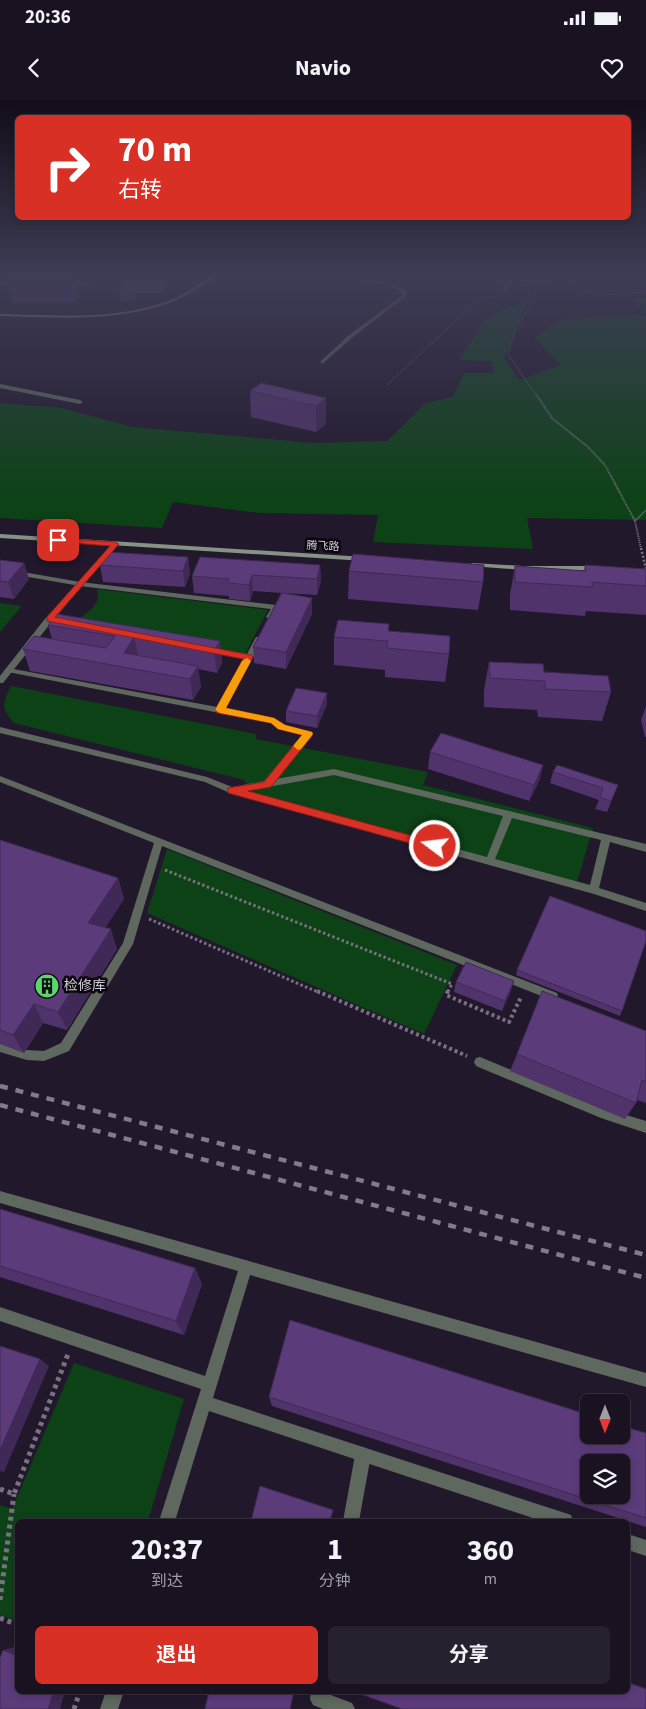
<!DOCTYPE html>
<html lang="zh">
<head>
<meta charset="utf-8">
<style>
	:root { --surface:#1a1221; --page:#27202e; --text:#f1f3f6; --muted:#9f9ea5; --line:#38323f; --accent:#d93025 }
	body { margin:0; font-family:"Source Sans 3","Noto Sans SC",sans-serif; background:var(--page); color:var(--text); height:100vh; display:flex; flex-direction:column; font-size:19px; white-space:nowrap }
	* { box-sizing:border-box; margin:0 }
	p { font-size:16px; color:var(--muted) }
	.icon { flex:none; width:28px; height:28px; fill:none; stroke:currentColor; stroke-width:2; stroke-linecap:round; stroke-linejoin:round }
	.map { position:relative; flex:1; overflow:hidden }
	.panel { position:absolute; left:15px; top:1419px; width:615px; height:175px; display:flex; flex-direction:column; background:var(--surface); border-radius:8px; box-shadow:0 2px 8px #0003,0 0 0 1px var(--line) }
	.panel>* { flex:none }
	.banner { position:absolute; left:15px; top:15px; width:616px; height:105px; border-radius:8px; box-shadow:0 2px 8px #0003,0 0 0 1px var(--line); background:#d93025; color:#fff; overflow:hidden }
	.needle { width:32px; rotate:180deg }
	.controls { position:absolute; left:580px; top:1294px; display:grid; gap:10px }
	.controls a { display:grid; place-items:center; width:50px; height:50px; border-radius:8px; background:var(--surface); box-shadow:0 2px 8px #0003,0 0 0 1px var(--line); font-size:25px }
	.pin { position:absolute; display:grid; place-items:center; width:42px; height:42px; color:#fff; margin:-21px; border-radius:10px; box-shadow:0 2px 8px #0006 }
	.me { position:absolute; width:55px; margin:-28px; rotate:285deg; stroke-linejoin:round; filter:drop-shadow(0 0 4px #0008) }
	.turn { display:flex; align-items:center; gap:18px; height:105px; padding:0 20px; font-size:22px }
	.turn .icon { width:65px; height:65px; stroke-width:2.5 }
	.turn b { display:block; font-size:35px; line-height:42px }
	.eta { display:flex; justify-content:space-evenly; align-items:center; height:85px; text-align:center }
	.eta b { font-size:30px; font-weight:700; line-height:35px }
	.action { display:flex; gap:10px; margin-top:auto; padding:10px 20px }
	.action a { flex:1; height:58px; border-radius:8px; background:var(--accent); color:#fff; font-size:20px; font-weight:700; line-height:58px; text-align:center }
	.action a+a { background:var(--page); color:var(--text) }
	.status { display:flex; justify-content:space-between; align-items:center; height:35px; padding:0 25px; background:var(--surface); direction:ltr }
	.status svg { height:14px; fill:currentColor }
	header { display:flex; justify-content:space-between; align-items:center; height:65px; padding:0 20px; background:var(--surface); font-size:22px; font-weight:700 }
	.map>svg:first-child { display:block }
</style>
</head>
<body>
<div class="status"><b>20:36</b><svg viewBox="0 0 49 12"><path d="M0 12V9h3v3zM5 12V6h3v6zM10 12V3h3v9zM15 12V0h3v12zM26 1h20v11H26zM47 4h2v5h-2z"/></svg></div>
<header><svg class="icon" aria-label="back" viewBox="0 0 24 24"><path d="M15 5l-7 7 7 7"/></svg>Navio<svg class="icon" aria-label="heart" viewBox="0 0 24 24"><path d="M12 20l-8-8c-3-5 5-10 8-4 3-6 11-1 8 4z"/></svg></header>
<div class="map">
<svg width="646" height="1609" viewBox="0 0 646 1609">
	<rect width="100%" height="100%" fill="#22182c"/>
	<!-- green -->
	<path fill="#0d4217" d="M 634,198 L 646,198 L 646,420 L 527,418 L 533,449 L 373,442 L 378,415 L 258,413 L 173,402 L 162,428 L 0,418 L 0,303 L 61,308 L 132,327 L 315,343 L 387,341 L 426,303 L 453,297 L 464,273 L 493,273 L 492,261 L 459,260 L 485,220 L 499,211 L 528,201 L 504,258 L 519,280 L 561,265 L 534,237 L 565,218 L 644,215 Z
		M 97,489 L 268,510 L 245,554 L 74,521 C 87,514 102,505 97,489 Z
		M 0,503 L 22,506 L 0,532 Z
		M 11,586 L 256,634 L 256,639 L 428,672 L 423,685 L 593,728 L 577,782 L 253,693 L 244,680 L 14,623 C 1,608 2,604 11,586 Z
		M 167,749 L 457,865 L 424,934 L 147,813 Z
		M 74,1263 L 184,1299 L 148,1421 L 18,1421 L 17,1521 L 0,1515 L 0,1405 L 12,1409 Z"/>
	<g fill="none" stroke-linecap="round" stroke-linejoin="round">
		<!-- path-far5 -->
		<path stroke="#797181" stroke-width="1" stroke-dasharray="1 1" stroke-linecap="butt" d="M 523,186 L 564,179
			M 572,186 C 595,199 621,194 646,192
			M 387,285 L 476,202 L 495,196
			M 536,295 L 508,254 L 516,228 L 528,210 L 539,183"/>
		<!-- path-far4 -->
		<path stroke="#797181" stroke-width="2" stroke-dasharray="1 1" stroke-linecap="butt" d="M 536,294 L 552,318 L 588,347 L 605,365 L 635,421
			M 641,449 L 635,421 L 646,410"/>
		<!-- path-far3 -->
		<path stroke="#797181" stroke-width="2.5" stroke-dasharray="2 2" stroke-linecap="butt" d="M 641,448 L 646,469"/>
		<!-- path-far2 -->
		<path stroke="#797181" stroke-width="3" stroke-dasharray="2.5 2.5" stroke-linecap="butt" d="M 165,770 L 452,884 L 447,893
			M 149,819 L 320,893"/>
		<!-- path-far1 -->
		<path stroke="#797181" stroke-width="4" stroke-dasharray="3 3" stroke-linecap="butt" d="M 317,891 L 467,956
			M 448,891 L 446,895 L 509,922 L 521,897"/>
		<!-- path -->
		<path stroke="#797181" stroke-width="5" stroke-dasharray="4 4" stroke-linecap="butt" d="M 0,1389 L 14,1394 L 68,1254
			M 0,1500 L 14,1394
			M 0,1518 L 18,1525
			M 74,1609 L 80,1591"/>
		<!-- lane -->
		<path fill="#5f685f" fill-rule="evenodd" d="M 323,174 L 332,174 L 387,182 L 406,190 L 406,196 L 353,237 L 322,264 L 320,262 L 349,235 L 402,196 L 402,192 L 386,184 Z
			M 0,284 L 80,300 L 83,302 L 80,304 L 0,288 Z
			M 0,468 L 80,482 L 276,505 L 280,507 L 273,519 L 270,519 L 266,517 L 271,509 L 80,486 L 0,472 Z
			M 256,537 L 259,537 L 263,539 L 225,609 L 274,618 L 285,625 L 311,632 L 312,634 L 276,679 L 334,669 L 646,744 L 646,752 L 610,742 L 599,788 L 646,803 L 646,811 L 594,794 L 232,694 L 205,682 L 0,633 L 0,627 L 207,677 L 232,687 L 264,681 L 302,635 L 279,629 L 271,623 L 8,572 L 4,570 L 8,568 L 217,607 L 244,559 L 208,552 L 204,550 L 208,548 L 247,554 ZM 334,675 L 503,716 L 487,757 L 245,691 ZM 512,718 L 601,740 L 590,785 L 495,759 Z
			M 0,676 L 557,893 L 558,896 L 557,899 L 553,901 L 549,899 L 162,746 L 133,844 L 69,951 L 44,961 L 27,960 L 0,952 L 0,942 L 27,950 L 44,951 L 61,943 L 123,843 L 154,743 L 0,682 Z
			M 480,957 L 606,1009 L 646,1021 L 646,1033 L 601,1018 L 476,966 L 474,962 L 476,958 Z
			M 363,1347 L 368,1350 L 371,1355 L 359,1421 L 343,1421 L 355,1355 L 358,1350 Z
			M 311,1591 L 329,1591 L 328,1594 L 352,1603 L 355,1609 L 323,1609 L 313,1605 L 310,1599 Z"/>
		<!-- street -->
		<path fill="#5f685f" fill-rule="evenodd" d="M 510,174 L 514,174 L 516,177 L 505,190 L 501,190 L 512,177 Z
			M 571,174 L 575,174 L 576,175 L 574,176 Z
			M 113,443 L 118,444 L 50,524 L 3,583 L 0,583 L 0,576 L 44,520 Z
			M 0,1091 L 646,1273 L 646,1287 L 250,1175 L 213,1298 L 565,1413 L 571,1415 L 573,1421 L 542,1421 L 209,1311 L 175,1421 L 159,1421 L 201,1289 L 0,1221 L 0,1207 L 205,1276 L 238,1171 L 0,1103 Z
			M 628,1434 L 646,1440 L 646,1456 L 628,1450 Z
			M 106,1591 L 124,1591 L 118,1609 L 100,1609 Z"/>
		<!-- secondary -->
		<path fill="#849385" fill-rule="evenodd" d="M 214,174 L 218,174 C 158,226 74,218 0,216 L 0,214 C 57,215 117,221 171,200 C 186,194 200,183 214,174 Z
			M 0,434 L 365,457 L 368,459 L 365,461 L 0,438 Z
			M 472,463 L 524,466 L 598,466 L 601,468 L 598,470 L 524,470 L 470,466 L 469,465 Z"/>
		<!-- rail -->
		<path stroke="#837b8b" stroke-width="4.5" stroke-dasharray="8 8" stroke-linecap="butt" d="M 0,986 L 646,1155
			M 0,1005 L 646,1178"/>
	</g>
	<!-- wall -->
	<path fill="#4f336a" d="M 0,174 L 10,174 L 10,176 L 25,175 L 25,174 L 90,174 L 91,180 L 88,186 L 76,186 L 78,197 L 74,203 L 12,203 L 7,183 L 6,185 L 0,185 Z
		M 519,174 L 538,174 L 537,175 L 520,176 Z
		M 124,179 L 165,179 L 166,188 L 165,193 L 137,193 L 134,201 L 120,201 L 119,192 Z
		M 250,291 L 326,298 L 326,324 L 316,332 L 251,317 Z
		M 188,457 L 190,473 L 185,487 L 103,482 L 100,465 Z
		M 0,460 L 24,463 L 29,479 L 14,499 L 0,497 Z
		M 320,465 L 321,481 L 317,495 L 285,493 L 312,498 L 312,514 L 286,569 L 254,563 L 253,547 L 281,493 L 253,491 L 250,501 L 229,499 L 229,496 L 194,493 L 192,476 Z
		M 585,465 L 646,469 L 646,515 L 586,511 L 585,516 L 510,510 L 510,494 L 515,466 L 584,471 Z
		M 349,471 L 483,482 L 478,510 L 348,499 Z
		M 389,524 L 389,531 L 449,554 L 445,582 L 385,577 L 385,570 L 334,565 L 334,537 Z
		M 48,525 L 220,541 L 222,563 L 217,573 L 198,569 L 201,587 L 193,600 L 30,571 L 23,549 L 52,539 Z
		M 489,562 L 544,572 L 611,592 L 602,621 L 538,617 L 537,610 L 484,607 L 484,590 Z
		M 327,593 L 327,604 L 317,628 L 286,622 L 286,611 Z
		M 646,606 L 646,637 L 645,637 L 641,620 Z
		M 430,652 L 543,665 L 539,681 L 529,701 L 428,669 Z
		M 553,672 L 618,685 L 607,712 L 595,709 L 599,700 L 550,683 Z
		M 0,740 L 118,778 L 124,799 L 105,828 L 117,849 L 67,930 L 43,923 L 24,953 L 0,944 Z
		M 517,870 L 622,911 L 620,916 L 516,875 Z
		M 514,881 L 502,911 L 454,892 L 456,882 Z
		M 646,931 L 646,1003 L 637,1000 L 636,1003 L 625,1019 L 510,971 L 517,954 Z
		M 0,1109 L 195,1168 L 202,1184 L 184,1235 L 0,1177 Z
		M 269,1297 L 646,1333 L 646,1427 L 272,1306 Z"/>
	<!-- shaded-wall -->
	<path fill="#402956" d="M 3,174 L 10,174 L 11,179 L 7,181 L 7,183 L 6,185 Z
		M 85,174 L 90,174 L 91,180 L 88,186 Z
		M 74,175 L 78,197 L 74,203 L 70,181 Z
		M 165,179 L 166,188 L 165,193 L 164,184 Z
		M 136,184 L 137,193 L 134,201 L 133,192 Z
		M 326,298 L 326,324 L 316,332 L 316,306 Z
		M 188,457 L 190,473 L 185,487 L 183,471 Z
		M 24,463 L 29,479 L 14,499 L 8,482 Z
		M 320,465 L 321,481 L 317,495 L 317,479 Z
		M 252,475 L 253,491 L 250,501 L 249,485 Z
		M 312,498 L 312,514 L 286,569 L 286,552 Z
		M 134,537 L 139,559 L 124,553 Z
		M 220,541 L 222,563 L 217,573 L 214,551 Z
		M 198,566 L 201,587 L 193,600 L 190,579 Z
		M 327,593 L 327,604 L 317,628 L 317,616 Z
		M 543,665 L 539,681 L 529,701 L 534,685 Z
		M 118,778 L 124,799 L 96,842 L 88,823 Z
		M 111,829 L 117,849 L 67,930 L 58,912 Z
		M 514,881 L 511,891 L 502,911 L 505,901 Z
		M 34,904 L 43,923 L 24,953 L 13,935 Z
		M 195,1168 L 202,1184 L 184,1235 L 176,1221 Z
		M 40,1259 L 49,1266 L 4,1372 L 0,1371 L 0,1350 Z
		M 18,1546 L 18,1556 L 3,1550 Z
		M 628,1582 L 646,1588 L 646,1589 L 628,1583 Z
		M 54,1591 L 65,1591 L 60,1609 L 48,1609 Z"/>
	<!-- building -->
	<path fill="#5c3b7b" stroke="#402956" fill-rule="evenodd" d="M 11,174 L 74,175 L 70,181 L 7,181 Z
		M 124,179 L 165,179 L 164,184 L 136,184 L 133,192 L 119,192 Z
		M 261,283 L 326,298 L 316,306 L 250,291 Z
		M 106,452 L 188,457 L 183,471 L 100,465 Z
		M 353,454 L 484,465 L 483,482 L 349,471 Z
		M 200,457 L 320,465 L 317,479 L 252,475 L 249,485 L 228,483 L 229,479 L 192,476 Z
		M 0,460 L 24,463 L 8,482 L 0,481 Z
		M 585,465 L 646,469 L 646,486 L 592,482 L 593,487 L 515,482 L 515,466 L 586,471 Z
		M 282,493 L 312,498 L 286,552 L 253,547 Z
		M 57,514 L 220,541 L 214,551 L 134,537 L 124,553 L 198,566 L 190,579 L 23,549 L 34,536 L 106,548 L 115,536 L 48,525 Z
		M 338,520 L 389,524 L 388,531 L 450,536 L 449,554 L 387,548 L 388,541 L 334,537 Z
		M 489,562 L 543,564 L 544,572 L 608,576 L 611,592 L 545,589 L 545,581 L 490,578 Z
		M 296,588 L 327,593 L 317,616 L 286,611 Z
		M 441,633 L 543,665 L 534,685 L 430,652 Z
		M 557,665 L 618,685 L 611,701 L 600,697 L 603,688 L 553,672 Z
		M 0,740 L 118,778 L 88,823 L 111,829 L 58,912 L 34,904 L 13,935 L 0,930 Z
		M 550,796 L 646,831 L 646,841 L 622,911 L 517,870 Z
		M 466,862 L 514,881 L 505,901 L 456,882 Z
		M 542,891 L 646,931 L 646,982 L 642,980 L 636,1003 L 517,954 Z
		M 0,1109 L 195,1168 L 176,1221 L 0,1166 Z
		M 290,1220 L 589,1315 L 589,1335 L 621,1335 L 621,1326 L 646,1333 L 646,1418 L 269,1297 ZM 589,1362 L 621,1362 L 621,1395 L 589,1395 Z
		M 0,1246 L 40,1259 L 0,1350 Z
		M 260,1386 L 333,1410 L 330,1421 L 251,1421 Z
		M 3,1550 L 18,1556 L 18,1591 L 54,1591 L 48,1609 L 0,1609 L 0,1558 Z
		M 628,1583 L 646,1589 L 646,1609 L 402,1609 L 352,1591 L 628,1591 Z
		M 209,1591 L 294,1591 L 290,1609 L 205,1609 Z"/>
	<!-- sky -->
	<linearGradient id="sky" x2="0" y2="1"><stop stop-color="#130d18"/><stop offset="0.44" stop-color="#3e3d56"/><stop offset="1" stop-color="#3e3d56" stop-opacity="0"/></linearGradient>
	<rect width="646" height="399" fill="url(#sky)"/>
	<!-- route -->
	<path fill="#d93025" stroke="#8d1f18" d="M 55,438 L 115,442 L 119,444 L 55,517 L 251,555 L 253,557 L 226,608 L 274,618 L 285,625 L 312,632 L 312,636 L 271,687 L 248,691 L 435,742 L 438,743 L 440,746 L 438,749 L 435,750 L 228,693 L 228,688 L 264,682 L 302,635 L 278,629 L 271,623 L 217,613 L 215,610 L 243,559 L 47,521 L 47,517 L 110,446 L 58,442 L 55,441 Z"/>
	<!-- slow -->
	<path fill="#f59e0b" d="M 247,558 L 251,561 L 226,608 L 274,618 L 285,625 L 312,632 L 313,634 L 301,649 L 298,650 L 293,646 L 302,635 L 278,629 L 271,623 L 220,613 L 215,610 L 242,561 Z"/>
	<!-- icons -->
	<defs>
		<symbol id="building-disc" viewBox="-11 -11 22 22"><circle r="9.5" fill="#5cd56d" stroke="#09060d"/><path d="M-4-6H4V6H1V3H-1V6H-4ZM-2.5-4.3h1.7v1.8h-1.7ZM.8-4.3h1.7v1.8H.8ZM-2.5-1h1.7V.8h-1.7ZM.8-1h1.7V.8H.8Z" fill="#111"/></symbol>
	</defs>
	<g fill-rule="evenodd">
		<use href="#building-disc" x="33" y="872" width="28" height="28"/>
	</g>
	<g text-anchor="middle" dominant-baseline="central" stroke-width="5" stroke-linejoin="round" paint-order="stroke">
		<!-- far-street labels -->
		<g font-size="11" fill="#d5cfdc" stroke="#09060d">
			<text transform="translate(323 446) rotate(3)">腾飞路</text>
		</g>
		<!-- poi labels -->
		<g font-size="14" fill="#d5cfdc" stroke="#09060d" text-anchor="start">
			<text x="64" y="886">检修库</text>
		</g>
	</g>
</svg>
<div class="controls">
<a><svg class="needle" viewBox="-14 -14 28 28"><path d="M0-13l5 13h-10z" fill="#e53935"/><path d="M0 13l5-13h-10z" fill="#9f9ea5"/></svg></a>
<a><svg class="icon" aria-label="layers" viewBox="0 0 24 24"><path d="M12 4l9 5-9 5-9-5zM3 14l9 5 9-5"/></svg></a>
</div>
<div class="pin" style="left:58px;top:440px;background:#d93025"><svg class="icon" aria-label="arrive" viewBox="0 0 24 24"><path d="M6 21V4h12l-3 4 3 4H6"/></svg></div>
<svg class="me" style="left:435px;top:746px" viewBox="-20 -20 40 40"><circle r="17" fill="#d93025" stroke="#fff" stroke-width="3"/><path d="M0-11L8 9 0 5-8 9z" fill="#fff"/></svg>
<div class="banner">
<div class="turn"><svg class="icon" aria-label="right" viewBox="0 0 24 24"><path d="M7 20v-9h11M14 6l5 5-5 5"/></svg><div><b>70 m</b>右转</div></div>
</div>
<section class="panel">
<div class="eta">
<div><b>20:37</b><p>到达</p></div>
<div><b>1</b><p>分钟</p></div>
<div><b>360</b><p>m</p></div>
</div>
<div class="action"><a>退出</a><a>分享</a></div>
</section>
</div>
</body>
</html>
